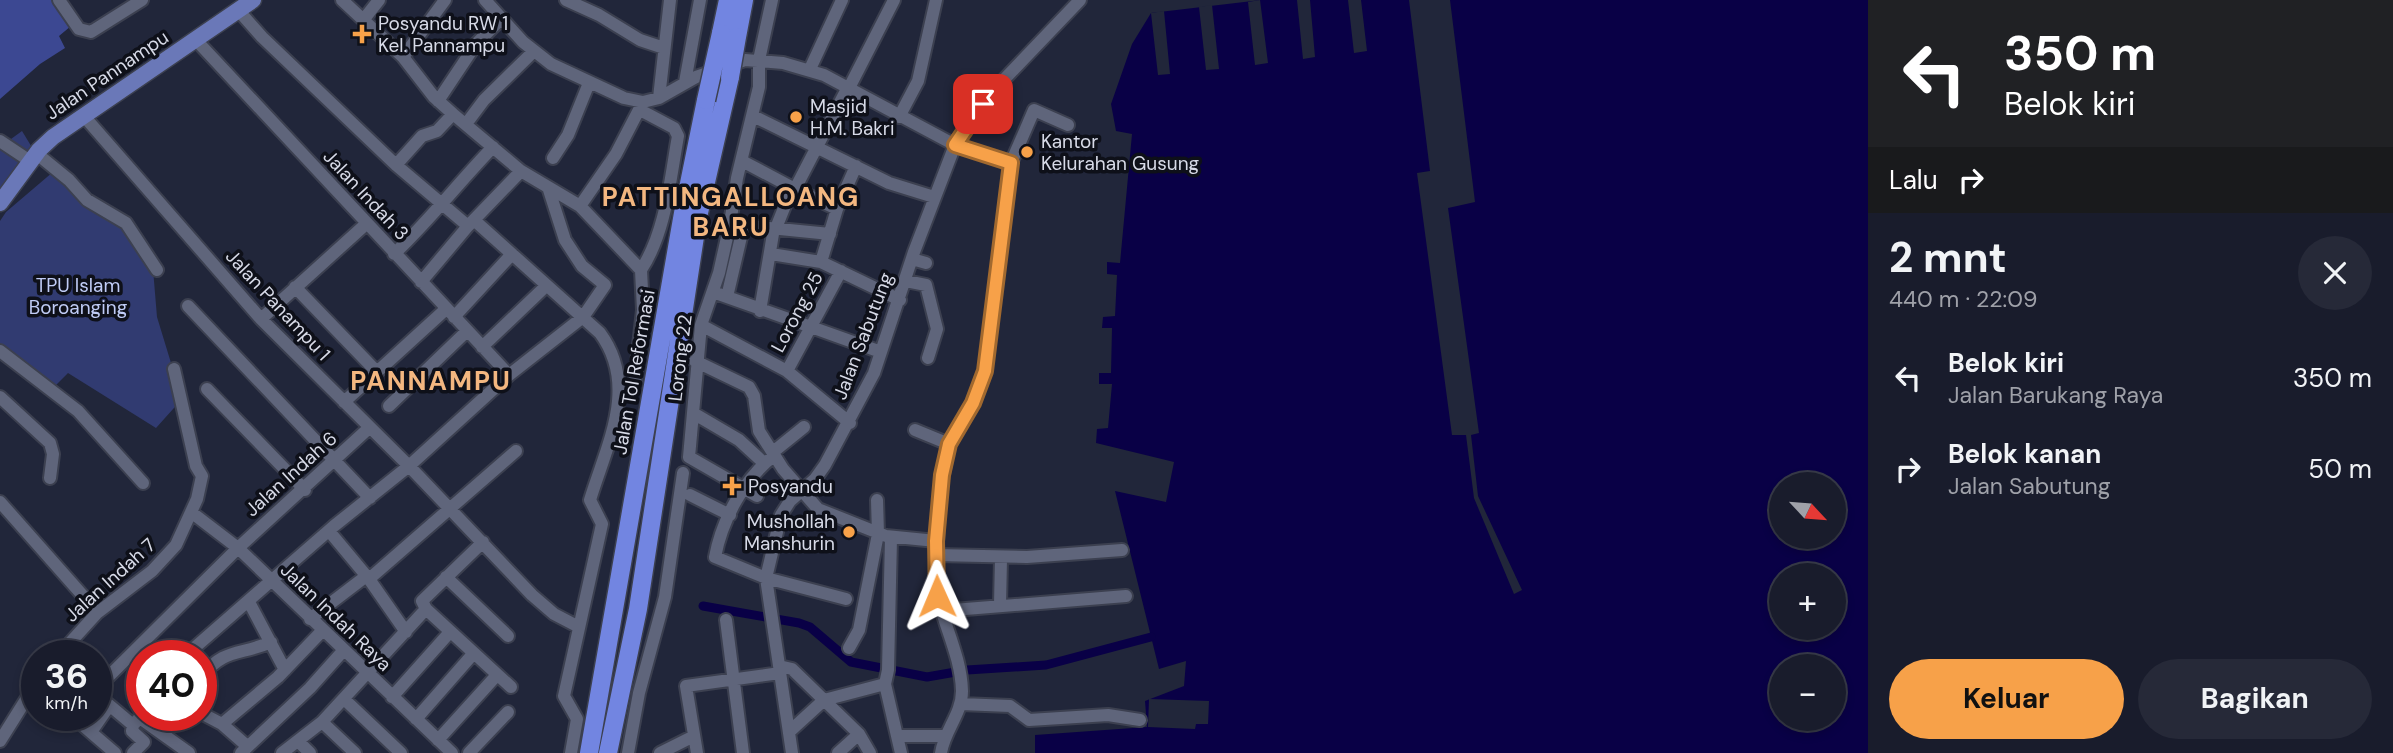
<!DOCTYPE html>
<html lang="id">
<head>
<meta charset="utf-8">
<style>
	:root { --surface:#191c2c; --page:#262938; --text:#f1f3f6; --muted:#9fa1a9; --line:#373a48; --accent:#f7a149 }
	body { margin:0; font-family:"DM Sans",sans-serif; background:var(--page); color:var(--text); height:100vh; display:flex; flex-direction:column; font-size:26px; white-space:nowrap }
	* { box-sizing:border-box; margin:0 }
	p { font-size:23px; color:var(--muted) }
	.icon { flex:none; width:38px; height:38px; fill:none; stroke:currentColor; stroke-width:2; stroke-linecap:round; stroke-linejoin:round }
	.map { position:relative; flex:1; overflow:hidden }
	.details { display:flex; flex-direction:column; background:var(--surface); width:525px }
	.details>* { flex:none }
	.guide { background:#202124; color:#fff; overflow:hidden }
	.needle { width:46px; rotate:116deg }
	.tools { position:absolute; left:1769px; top:472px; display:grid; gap:14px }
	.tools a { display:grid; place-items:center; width:77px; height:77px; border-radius:50%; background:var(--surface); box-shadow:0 4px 10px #0003,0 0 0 2px var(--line); font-size:35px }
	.speed { position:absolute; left:21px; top:640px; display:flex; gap:14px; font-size:35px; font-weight:700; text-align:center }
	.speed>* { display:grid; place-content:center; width:91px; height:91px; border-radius:50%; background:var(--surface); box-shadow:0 4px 10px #0003,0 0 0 2px var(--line); line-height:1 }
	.speed small { font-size:18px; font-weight:400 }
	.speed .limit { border:10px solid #d22; background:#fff; color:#111 }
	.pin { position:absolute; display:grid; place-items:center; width:60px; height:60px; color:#fff; margin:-30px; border-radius:14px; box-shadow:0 4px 10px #0006 }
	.me { position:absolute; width:77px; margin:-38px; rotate:359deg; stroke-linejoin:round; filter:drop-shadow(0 0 5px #0008) }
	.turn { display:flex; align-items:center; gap:24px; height:147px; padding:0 21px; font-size:32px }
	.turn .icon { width:91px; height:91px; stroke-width:2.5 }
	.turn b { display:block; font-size:49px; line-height:60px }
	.then { display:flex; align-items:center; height:66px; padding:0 21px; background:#0003; gap:14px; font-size:26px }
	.round { display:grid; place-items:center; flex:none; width:74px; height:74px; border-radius:37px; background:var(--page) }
	.head { display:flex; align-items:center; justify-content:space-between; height:119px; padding:0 21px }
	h1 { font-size:42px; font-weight:700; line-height:52px }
	.action { display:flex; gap:14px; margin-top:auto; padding:14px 21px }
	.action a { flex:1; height:80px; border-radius:42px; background:var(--accent); color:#111; font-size:28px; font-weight:700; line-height:80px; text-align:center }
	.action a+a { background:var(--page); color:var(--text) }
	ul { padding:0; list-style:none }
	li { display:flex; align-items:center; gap:21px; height:91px; padding:0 21px }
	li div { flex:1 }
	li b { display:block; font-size:26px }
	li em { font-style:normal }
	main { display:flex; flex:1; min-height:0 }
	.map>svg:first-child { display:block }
</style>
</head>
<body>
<main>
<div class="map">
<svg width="1868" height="753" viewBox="0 0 1868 753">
	<rect width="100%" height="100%" fill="#21263a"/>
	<!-- green -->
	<path fill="#313b71" d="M 22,131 L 33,149 L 0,194 L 0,137 L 11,139 Z
		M 60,166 L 88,203 L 125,223 L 153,269 L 157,317 L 182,399 L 156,428 L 68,373 L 53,388 L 0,349 L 0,221 L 6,212 Z"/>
	<!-- forest -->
	<path fill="#3c4892" d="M 0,0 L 52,0 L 71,26 L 59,36 L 65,48 L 40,64 L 0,99 Z"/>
	<!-- water -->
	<path fill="#090046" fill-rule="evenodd" d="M 1261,0 L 1409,0 L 1430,171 L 1417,173 L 1452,435 L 1466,435 L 1474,498 L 1514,594 L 1522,590 L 1478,496 L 1471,435 L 1479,433 L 1448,208 L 1475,202 L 1450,0 L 1868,0 L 1868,753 L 1035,753 L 1035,735 L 1147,727 L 1145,701 L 1184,686 L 1186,661 L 1159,669 L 1115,491 L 1166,502 L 1174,462 L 1096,443 L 1097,429 L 1108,428 L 1112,384 L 1099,384 L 1099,373 L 1111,373 L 1112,328 L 1102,328 L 1103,317 L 1115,316 L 1117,275 L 1107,274 L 1107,262 L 1120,263 L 1132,134 L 1116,131 L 1111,104 L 1132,44 L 1151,13 ZM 1782,485 L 1834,485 L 1834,537 L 1782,537 ZM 1782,576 L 1834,576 L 1834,628 L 1782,628 ZM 1782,667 L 1834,667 L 1834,719 L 1782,719 Z"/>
	<!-- pier -->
	<path fill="#21263a" d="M 1260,0 L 1268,63 L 1255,65 L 1248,2 Z
		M 1297,0 L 1310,0 L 1315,57 L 1303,59 Z
		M 1348,0 L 1361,0 L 1367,51 L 1354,53 Z
		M 1212,5 L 1219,69 L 1206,70 L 1199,7 Z
		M 1164,11 L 1170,74 L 1158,75 L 1151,13 Z
		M 1149,699 L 1209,701 L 1208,724 L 1196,724 L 1195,729 L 1148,727 Z"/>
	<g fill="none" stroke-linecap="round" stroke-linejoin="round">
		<!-- canal -->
		<path stroke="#090046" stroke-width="9" d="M 703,606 L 799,623 L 810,627 L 851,662 L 927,677 L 967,670 L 1046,665 L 1151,637"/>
		<defs>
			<path id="minor" d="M 59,0 L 79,29 L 91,32 L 142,0
				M 342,0 L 403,57 L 434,97 L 453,114 L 521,171 L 580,206 L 616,154 L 643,102
				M 485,0 L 523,42 L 551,64 L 624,98 L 643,102 L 659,98 L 696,77 L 745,60 L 783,63 L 824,75 L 955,145 L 1011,163
				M 566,0 L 599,15 L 640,40 L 664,48
				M 239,11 L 262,37 L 396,165 L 468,226
				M 364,19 L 379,0
				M 196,40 L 509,375
				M 403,57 L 445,0
				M 810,69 L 842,0
				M 685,82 L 700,0
				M 849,88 L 894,0
				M 659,98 L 670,0
				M 438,101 L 476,44 L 502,18
				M 640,110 L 674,128 L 678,136 C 670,180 666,232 641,270
				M 83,115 L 261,319 L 409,466 L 532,595 L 554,614 L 577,626
				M 753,116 L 889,183 L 934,197
				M 899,117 L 918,81 L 936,0
				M 466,124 L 484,100 L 534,51
				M 0,141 L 30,161
				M 36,153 L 69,180 L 87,200 L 126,223 L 157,270
				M 553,158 L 568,135 L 589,83
				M 742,161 L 795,189
				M 396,165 L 422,136 L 437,131 L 453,114
				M 856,166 L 837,209 L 821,262 L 900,300
				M 580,206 L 641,270 L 643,310 L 635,381
				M 837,209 L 795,189 L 848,87
				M 474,220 L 600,333 C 639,386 607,444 590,500 L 602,524 L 564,696 L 577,719 L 571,753
				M 730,224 L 830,234
				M 776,228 L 792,188
				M 394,254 C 430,220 459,182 493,147
				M 771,254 L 821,262
				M 912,259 L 926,263
				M 906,281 L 926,285 L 937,329 L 928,358
				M 421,282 L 468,226 L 521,171
				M 295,287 L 377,372
				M 713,292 L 881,352
				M 727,297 L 744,224
				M 188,306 L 370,498
				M 760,311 L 774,228
				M 454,317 L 512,254
				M 261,319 L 366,224
				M 701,325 L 787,371 L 850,423
				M 482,347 L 546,286
				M 0,351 L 78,411 L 143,483
				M 695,361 L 749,387 L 754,396 L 759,431 L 783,469 L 818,509 L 886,536 L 936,541
				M 787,371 L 841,271
				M 207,389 L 305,490
				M 0,397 L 50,443 L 53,454 L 50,478
				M 344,402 L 446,309
				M 389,406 L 467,331
				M 693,413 L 739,440 L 764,463
				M 915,430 L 949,444
				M 773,452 L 804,427
				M 775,455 C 744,478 722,520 715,557 L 766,578 L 846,599
				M 690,495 L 730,515
				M 757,496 L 689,457 L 701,325 L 719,273 L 730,224 L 737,178 L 759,87 L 759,60 L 772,0
				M 0,502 L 92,606
				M 191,512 L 238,548 L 452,753
				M 329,531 L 369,579 L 406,632
				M 891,538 L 888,670 L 885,684 L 897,736
				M 483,542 L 422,601 L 426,609 L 511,687
				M 936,555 L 1027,557 L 1122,550
				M 446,577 L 508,636
				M 369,579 L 516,451
				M 249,602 L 285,670
				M 1000,605 L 1001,558
				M 941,611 L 1126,596
				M 310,619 L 365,577
				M 726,620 L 743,753
				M 849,648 L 859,630 L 878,534 L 877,500
				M 58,656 L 97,613 L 152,571 L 176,545 L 197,499 L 202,476 L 196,466 L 174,369
				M 185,656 L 334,526 L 409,466 L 509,375 L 583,317 L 605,285 L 582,266 L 565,240 L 549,190
				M 779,666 L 792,669 L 859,734 L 870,753
				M 201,677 C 225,647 240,656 271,642
				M 96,689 L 238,548 L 369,428
				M 96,694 L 133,725 L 142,715
				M 392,697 L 450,632
				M 344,699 L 401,753
				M 961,704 L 1010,706 L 1029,720 L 1108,715 L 1140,720
				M 201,713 L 222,724 L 278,677 L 322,631
				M 72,716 L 115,753
				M 140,718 L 189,753
				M 416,719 L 473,654
				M 322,722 L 355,753
				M 222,724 L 247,746
				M 133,725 L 132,731 L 144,742 L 133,753
				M 91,732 L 109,706
				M 789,732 L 824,700 L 885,684
				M 438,740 L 496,676
				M 0,741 L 37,682
				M 298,741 L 310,753
				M 241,753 L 310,688 L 343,651
				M 282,753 L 322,722 L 426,609
				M 469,753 L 508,712
				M 628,753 L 639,693 L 665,597 L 683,473
				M 660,753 L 694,736
				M 697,753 L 686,686 L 780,673
				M 792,753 L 766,578 L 781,515 L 790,501 L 815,479 L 825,465 L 874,373 L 914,252 L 955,145 L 995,89 L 1080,0
				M 838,753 L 859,734
				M 901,753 L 897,736 L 946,736
				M 941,753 C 944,731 962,714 962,691 C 961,652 939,618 935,580 L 940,490 L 949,444 L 973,403 L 985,371 L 1011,163 L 1034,110 L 1068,125"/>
			<path id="major" d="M 0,203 L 39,150 L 53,137 L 253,0"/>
			<path id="highway" d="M 721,33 L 728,0
				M 737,37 L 744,0
				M 589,753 L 683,213 L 706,100
				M 608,753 L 638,609 L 698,217 L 730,77"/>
		</defs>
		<!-- minor casing -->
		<use href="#minor" stroke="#3c4050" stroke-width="16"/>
		<!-- major casing -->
		<use href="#major" stroke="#3c4050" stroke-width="19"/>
		<!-- highway casing -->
		<use href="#highway" stroke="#3c4050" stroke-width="21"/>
		<!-- minor -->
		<use href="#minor" stroke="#5f657b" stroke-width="12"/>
		<!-- major -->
		<use href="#major" stroke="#6a78b8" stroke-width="16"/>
		<!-- highway -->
		<use href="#highway" stroke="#7285e1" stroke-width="18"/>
		<defs>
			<path id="highway-bridge" d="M 730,77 L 737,37
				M 706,100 L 721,33"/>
		</defs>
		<!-- highway-bridge casing -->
		<use href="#highway-bridge" stroke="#3c4050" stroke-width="21" stroke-linecap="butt"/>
		<!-- highway-bridge -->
		<use href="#highway-bridge" stroke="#7285e1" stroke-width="18"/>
	</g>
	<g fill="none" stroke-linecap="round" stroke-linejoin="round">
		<defs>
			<path id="route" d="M 937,596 L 936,541 L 942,475 L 949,444 L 973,403 L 985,371 L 1011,163 L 955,145 L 983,104"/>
		</defs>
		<!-- route casing -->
		<use href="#route" stroke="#a1692f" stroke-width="18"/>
		<!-- route -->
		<use href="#route" stroke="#f7a149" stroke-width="12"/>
	</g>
	<!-- markers -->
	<g fill="#f7a149" stroke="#0e1019" stroke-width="2.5">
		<path d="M358.5 23.5h7v7h7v7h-7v7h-7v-7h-7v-7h7z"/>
		<circle cx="796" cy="117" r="7"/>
		<circle cx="1027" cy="152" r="7"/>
		<path d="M728.5 475.5h7v7h7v7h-7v7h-7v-7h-7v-7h7z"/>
		<circle cx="849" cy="532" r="7"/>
	</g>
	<g text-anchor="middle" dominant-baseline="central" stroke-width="7" stroke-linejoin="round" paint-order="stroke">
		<!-- poi labels -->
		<g font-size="19" fill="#d7dae7" stroke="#0e1019" text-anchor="start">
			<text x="378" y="23">Posyandu RW 1<tspan x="378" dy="22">Kel. Pannampu</tspan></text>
			<text x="810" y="106">Masjid<tspan x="810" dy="22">H.M. Bakri</tspan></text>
			<text x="1041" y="141">Kantor<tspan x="1041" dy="22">Kelurahan Gusung</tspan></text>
			<text x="748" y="486">Posyandu</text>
			<text x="835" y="521" text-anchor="end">Mushollah<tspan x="835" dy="22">Manshurin</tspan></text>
		</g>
		<!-- street labels -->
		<g font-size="19" fill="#d7dae7" stroke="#0e1019">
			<text transform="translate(107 75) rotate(-34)">Jalan Pannampu</text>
			<text transform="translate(366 195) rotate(47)">Jalan Indah 3</text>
			<text transform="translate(278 305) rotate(47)">Jalan Panampu 1</text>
			<text transform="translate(797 312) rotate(-62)">Lorong 25</text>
			<text transform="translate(863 336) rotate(-69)">Jalan Sabutung</text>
			<text transform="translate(680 358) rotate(-83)">Lorong 22</text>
			<text transform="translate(634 372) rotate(-80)">Jalan Tol Reformasi</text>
			<text transform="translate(291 474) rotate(-42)">Jalan Indah 6</text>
			<text transform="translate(110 580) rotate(-42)">Jalan Indah 7</text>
			<text transform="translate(336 617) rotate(44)">Jalan Indah Raya</text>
		</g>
		<!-- park labels -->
		<g font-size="19" fill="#c0ccf6" stroke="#0e1019">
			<text x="78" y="285">TPU Islam<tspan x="78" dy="22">Boroanging</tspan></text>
		</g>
		<!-- district labels -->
		<g font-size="26" font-weight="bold" letter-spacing="2" fill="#f3b780" stroke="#0e1019">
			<text x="731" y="197">PATTINGALLOANG<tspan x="731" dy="30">BARU</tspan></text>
			<text x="431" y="381">PANNAMPU</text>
		</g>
	</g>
</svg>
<div class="tools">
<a><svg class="needle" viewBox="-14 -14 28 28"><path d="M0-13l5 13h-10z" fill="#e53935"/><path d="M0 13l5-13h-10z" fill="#9fa1a9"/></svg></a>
<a>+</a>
<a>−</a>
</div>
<div class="speed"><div>36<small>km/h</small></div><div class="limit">40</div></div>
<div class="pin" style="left:983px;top:104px;background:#d93025"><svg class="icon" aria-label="arrive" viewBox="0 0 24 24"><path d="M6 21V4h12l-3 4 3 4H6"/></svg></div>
<svg class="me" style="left:937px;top:596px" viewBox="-20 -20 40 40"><path d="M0-17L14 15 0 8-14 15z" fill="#f7a149" stroke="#fff" stroke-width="4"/></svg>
</div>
<section class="details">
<div class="guide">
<div class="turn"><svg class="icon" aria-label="left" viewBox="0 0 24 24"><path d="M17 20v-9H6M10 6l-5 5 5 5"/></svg><div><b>350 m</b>Belok kiri</div></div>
<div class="then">Lalu<svg class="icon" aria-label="right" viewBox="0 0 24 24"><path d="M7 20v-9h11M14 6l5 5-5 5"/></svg></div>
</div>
<div class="head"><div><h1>2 mnt</h1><p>440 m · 22:09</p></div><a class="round"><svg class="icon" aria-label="close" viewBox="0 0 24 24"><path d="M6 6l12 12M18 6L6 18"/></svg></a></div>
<ul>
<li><svg class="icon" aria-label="left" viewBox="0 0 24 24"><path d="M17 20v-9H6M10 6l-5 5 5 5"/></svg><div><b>Belok kiri</b><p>Jalan Barukang Raya</p></div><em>350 m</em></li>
<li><svg class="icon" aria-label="right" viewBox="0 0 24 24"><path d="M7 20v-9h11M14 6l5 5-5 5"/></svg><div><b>Belok kanan</b><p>Jalan Sabutung</p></div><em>50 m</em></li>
</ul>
<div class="action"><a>Keluar</a><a>Bagikan</a></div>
</section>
</main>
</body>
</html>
